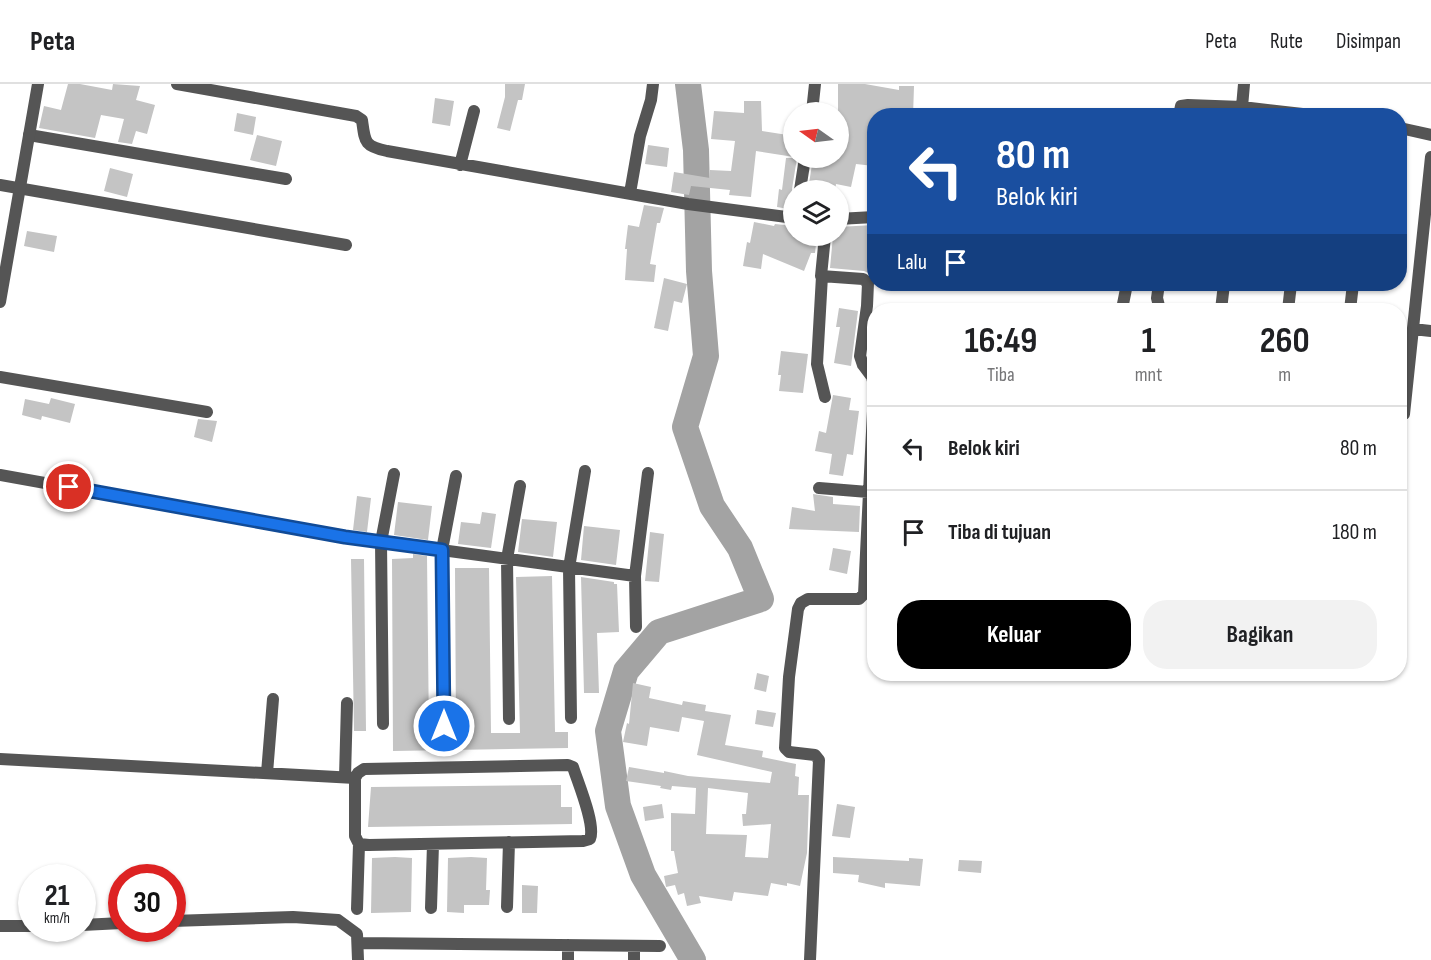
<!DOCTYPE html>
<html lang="id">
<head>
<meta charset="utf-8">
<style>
	:root { --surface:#fff; --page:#f2f2f2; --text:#202124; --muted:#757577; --line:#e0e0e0; --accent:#000 }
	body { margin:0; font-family:"Sofia Sans Condensed",sans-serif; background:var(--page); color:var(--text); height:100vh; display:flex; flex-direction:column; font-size:22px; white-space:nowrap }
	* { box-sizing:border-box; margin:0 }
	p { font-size:20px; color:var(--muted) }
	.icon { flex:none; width:33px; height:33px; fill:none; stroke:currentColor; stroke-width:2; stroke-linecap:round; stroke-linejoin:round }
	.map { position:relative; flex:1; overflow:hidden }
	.drawer { position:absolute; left:867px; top:219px; width:540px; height:378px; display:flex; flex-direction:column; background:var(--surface); border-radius:24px; box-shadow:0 2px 4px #0004 }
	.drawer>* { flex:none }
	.top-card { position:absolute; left:867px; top:24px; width:540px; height:183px; border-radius:24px; box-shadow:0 2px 4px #0004; background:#1a4fa0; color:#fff; overflow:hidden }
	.needle { width:39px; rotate:284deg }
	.controls { position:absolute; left:783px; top:18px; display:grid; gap:12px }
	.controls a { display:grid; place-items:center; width:66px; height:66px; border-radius:50%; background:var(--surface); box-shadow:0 2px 4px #0004; font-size:30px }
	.speed { position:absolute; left:18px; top:780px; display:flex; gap:12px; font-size:30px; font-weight:700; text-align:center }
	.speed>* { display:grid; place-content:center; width:78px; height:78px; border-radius:50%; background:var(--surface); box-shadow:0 2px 4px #0004; line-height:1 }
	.speed small { font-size:15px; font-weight:400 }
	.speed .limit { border:9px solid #d22; background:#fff; color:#111 }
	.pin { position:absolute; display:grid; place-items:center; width:51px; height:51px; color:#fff; margin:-26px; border:3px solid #fff; border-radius:50%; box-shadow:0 2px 6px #0007 }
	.me { position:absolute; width:66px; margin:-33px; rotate:0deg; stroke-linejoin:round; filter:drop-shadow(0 0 4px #0008) }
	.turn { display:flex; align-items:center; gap:21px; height:126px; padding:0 30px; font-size:27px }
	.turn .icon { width:78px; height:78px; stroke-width:2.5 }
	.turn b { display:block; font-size:42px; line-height:51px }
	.then { display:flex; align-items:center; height:57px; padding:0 30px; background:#0003; gap:12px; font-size:22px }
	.eta { display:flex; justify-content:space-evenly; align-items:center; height:102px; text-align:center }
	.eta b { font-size:36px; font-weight:700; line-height:42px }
	.button { display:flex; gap:12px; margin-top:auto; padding:12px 30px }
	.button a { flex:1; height:69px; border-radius:24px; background:var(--accent); color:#fff; font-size:24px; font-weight:700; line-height:69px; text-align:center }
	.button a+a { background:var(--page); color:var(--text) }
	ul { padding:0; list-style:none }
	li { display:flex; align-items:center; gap:18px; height:84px; padding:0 30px; border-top:2px solid var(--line) }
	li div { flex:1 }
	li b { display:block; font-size:22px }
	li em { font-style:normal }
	header { display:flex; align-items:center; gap:36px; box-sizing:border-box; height:84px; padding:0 30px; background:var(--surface); border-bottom:2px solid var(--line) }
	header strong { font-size:28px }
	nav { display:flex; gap:33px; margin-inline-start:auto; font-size:21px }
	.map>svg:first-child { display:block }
</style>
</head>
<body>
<header>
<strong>Peta</strong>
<nav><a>Peta</a><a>Rute</a><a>Disimpan</a></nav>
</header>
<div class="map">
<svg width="1431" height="876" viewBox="0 0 1431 876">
	<rect width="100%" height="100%" fill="#fff"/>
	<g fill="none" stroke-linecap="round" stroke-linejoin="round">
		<!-- river -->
		<path stroke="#a3a3a3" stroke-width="26" d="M 688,0 L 696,66 L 699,187 L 706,272 L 685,343 L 712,422 L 740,464 L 761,515 L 659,548 L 626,587 L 608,647 L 618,722 L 643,791 L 693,876"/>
	</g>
	<!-- building -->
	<path fill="#c4c4c4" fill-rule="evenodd" d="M 68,0 L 80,0 L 112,6 L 113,0 L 140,2 L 136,16 L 155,21 L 147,50 L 136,47 L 132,60 L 118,58 L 124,35 L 101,31 L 95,54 L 39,44 L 44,22 L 61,26 Z
		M 505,0 L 525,0 L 522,16 L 518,16 L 510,47 L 497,44 L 505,13 Z
		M 838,0 L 865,0 L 899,6 L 899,2 L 914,2 L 913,32 L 874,32 L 874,82 L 856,80 L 851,103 L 836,100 L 835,106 L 808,106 L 813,74 L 838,74 Z
		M 435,14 L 454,17 L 450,42 L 432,39 Z
		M 744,17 L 761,17 L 762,47 L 794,52 L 794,73 L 756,67 L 751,113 L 729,111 L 730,106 L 691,102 L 689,111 L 671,108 L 674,88 L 710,94 L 710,86 L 731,87 L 735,57 L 711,55 L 714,27 L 744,29 Z
		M 237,29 L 256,33 L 253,51 L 234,47 Z
		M 257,51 L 282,57 L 276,82 L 250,76 Z
		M 648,61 L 669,64 L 667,83 L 645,80 Z
		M 786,74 L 797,74 L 792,105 L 794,126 L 777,123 L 779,105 L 782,106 Z
		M 110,84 L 133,90 L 127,113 L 104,107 Z
		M 644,121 L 664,124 L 660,139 L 657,139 L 650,180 L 656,181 L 654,198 L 625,196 L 627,165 L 625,165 L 628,141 L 639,143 Z
		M 754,138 L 774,142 L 775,140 L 794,142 L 794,152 L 817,152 L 815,169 L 811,169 L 804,187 L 763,170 L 761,185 L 743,182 L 747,158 L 750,159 Z
		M 874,141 L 873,191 L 864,187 L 830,184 L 833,152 L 838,152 L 838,143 Z
		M 27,147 L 57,152 L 54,168 L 24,162 Z
		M 664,194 L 687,200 L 682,219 L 674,217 L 668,247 L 654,244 Z
		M 839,224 L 858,227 L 851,282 L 834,279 L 840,243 L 836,243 Z
		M 781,267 L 808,270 L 803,309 L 779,307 L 781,291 L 778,291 Z
		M 833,311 L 851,314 L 849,326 L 859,327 L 853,371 L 847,370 L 843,392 L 829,390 L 832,370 L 815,367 L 819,347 L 826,349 Z
		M 51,314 L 75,320 L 70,339 L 42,332 L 41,336 L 22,331 L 25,315 L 49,320 Z
		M 198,335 L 217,337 L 212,358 L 194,353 Z
		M 813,410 L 833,413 L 833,420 L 860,422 L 859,448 L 789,445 L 792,423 L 815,427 Z
		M 357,412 L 371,414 L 367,448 L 353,446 Z
		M 398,418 L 432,422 L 428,456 L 394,451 Z
		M 482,428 L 496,430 L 491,464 L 458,460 L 461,438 L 480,440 Z
		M 522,435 L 557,438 L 553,473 L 518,468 Z
		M 584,442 L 620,446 L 616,481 L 581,476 Z
		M 650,448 L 664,450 L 659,498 L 645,497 Z
		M 833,464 L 851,467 L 847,490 L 829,486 Z
		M 413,470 L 427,472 L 429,651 L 456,650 L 455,484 L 489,484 L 491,649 L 520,649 L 516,493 L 552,492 L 555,648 L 568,648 L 568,664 L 393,667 L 392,475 L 413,474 Z
		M 351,475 L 364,475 L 366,647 L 354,647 Z
		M 581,493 L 614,498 L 614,500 L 617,500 L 619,548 L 597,549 L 599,609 L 584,609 Z
		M 757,589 L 769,592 L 766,608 L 754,605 Z
		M 633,599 L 651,603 L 649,614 L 682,621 L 683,617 L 706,621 L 705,627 L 731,631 L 725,661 L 763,667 L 762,673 L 796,680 L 795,692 L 799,693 L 798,711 L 809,711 L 807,769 L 800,802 L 787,799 L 787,802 L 771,799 L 768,812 L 734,808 L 732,817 L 699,812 L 701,819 L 687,822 L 684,809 L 678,811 L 675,801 L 666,803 L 664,792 L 678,789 L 674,767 L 671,767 L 671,729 L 695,730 L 696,704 L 672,702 L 671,706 L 660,704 L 661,702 L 626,697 L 629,683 L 664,689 L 664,687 L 688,692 L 770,699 L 772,688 L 697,671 L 704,637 L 682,633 L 679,648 L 650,643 L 647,662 L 623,658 L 627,639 L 629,640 ZM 708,704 L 748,709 L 746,730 L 742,730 L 743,742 L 771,740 L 768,774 L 745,773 L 747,751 L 706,750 Z
		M 757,626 L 776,629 L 773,643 L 755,640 Z
		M 561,701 L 561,723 L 572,723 L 572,740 L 368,743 L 371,703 Z
		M 662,720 L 664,734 L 645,737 L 643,723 Z
		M 837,720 L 855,723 L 850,754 L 832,752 Z
		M 395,773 L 412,774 L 411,828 L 371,829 L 372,774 Z
		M 471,773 L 487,774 L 486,806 L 490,806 L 489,821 L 464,821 L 464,829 L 447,828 L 448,774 Z
		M 833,773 L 909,777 L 909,774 L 923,775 L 920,802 L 885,799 L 885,804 L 858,798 L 859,791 L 833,789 Z
		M 959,776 L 982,777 L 981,789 L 958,787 Z
		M 522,801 L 538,802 L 537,829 L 522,829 Z"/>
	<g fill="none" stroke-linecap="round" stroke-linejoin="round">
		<!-- minor -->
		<path stroke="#555" stroke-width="12" d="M 177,0 L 356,32 L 362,36 C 365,58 364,62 387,67 L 688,120 L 794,134
			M 1244,0 L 1242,23 L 1320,32
			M 812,28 L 815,0
			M 1179,32 L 1181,22 L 1188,21 L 1242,23 L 1241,29
			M 1400,44 L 1431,51
			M 29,51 L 286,95
			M 460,81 L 474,27
			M 0,101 L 346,161
			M 800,106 L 805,74
			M 630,109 L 640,52 L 651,16 L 653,0
			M 838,135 L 874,133
			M 825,152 L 821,192 L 863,195 L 868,199 L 867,222 L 860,272 L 863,281 L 872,293 L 874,301
			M 822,192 L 817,280 L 825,313
			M 1159,200 L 1157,214 L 1160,226
			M 1122,225 L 1127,200
			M 1221,226 L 1224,200
			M 1288,226 L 1291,200
			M 1350,226 L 1353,200
			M 1413,245 L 1431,247
			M 0,293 L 207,328
			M 1404,330 L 1431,73
			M 0,391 L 345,453 L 635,492
			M 819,404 L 868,408
			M 636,543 L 635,492 L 648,389
			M 571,634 L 569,484 L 585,387
			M 509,635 L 507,475 L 520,402
			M 383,640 L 381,458 L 394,390
			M 444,642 L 442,466 L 456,392
			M 0,675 L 355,694
			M 568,681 L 573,683 C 578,699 596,741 590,755 L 583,757 L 369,761 L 359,760 L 355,752 L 355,694 L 358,689 L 364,685 Z
			M 267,689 L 273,615
			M 345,693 L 347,619
			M 507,823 L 509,758
			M 431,824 L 433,760
			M 357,825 L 359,760
			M 172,837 L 293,833 L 338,836 L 357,850 L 358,876
			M 82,841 L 122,839
			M 0,842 L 32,842
			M 358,859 L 660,862
			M 568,876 L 568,861
			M 634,876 L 634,862
			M 810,876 L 819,676 L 815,671 L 789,668 L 785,664 L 789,593 L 798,525 L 801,519 L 808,515 L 859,515 L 864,510 L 874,307"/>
		<!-- tertiary -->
		<path stroke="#555" stroke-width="12" d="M 0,218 L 38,0"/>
	</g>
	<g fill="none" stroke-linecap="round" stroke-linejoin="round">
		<defs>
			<path id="route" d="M 69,403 L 345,453 L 442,466 L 444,642"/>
		</defs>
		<!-- route casing -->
		<use href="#route" stroke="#114b97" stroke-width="15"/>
		<!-- route -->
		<use href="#route" stroke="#1a73e8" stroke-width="10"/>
	</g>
</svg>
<div class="controls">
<a><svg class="needle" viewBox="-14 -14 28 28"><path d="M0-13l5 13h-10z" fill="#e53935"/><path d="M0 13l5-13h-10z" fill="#757577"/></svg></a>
<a><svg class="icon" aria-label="layers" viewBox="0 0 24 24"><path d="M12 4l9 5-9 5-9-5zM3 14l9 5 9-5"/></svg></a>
</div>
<div class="speed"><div>21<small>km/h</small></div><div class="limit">30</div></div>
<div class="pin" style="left:69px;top:403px;background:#d93025"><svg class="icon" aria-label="arrive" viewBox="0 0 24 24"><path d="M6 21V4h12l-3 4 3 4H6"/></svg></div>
<svg class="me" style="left:444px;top:642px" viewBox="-20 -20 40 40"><circle r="17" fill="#1a73e8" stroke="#fff" stroke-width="3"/><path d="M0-11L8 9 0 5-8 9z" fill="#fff"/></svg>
<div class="top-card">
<div class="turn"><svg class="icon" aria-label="left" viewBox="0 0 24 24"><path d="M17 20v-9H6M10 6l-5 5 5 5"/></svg><div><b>80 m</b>Belok kiri</div></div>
<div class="then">Lalu<svg class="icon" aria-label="arrive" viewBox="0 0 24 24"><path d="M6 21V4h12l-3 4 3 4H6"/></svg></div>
</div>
<section class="drawer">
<div class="eta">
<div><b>16:49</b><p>Tiba</p></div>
<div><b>1</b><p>mnt</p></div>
<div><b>260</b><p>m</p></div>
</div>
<ul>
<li><svg class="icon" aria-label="left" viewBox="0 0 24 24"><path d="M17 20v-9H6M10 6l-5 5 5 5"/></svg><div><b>Belok kiri</b></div><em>80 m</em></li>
<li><svg class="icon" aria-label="arrive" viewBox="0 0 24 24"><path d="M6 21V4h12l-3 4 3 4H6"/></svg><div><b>Tiba di tujuan</b></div><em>180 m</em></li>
</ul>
<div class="button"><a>Keluar</a><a>Bagikan</a></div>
</section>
</div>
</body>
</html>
